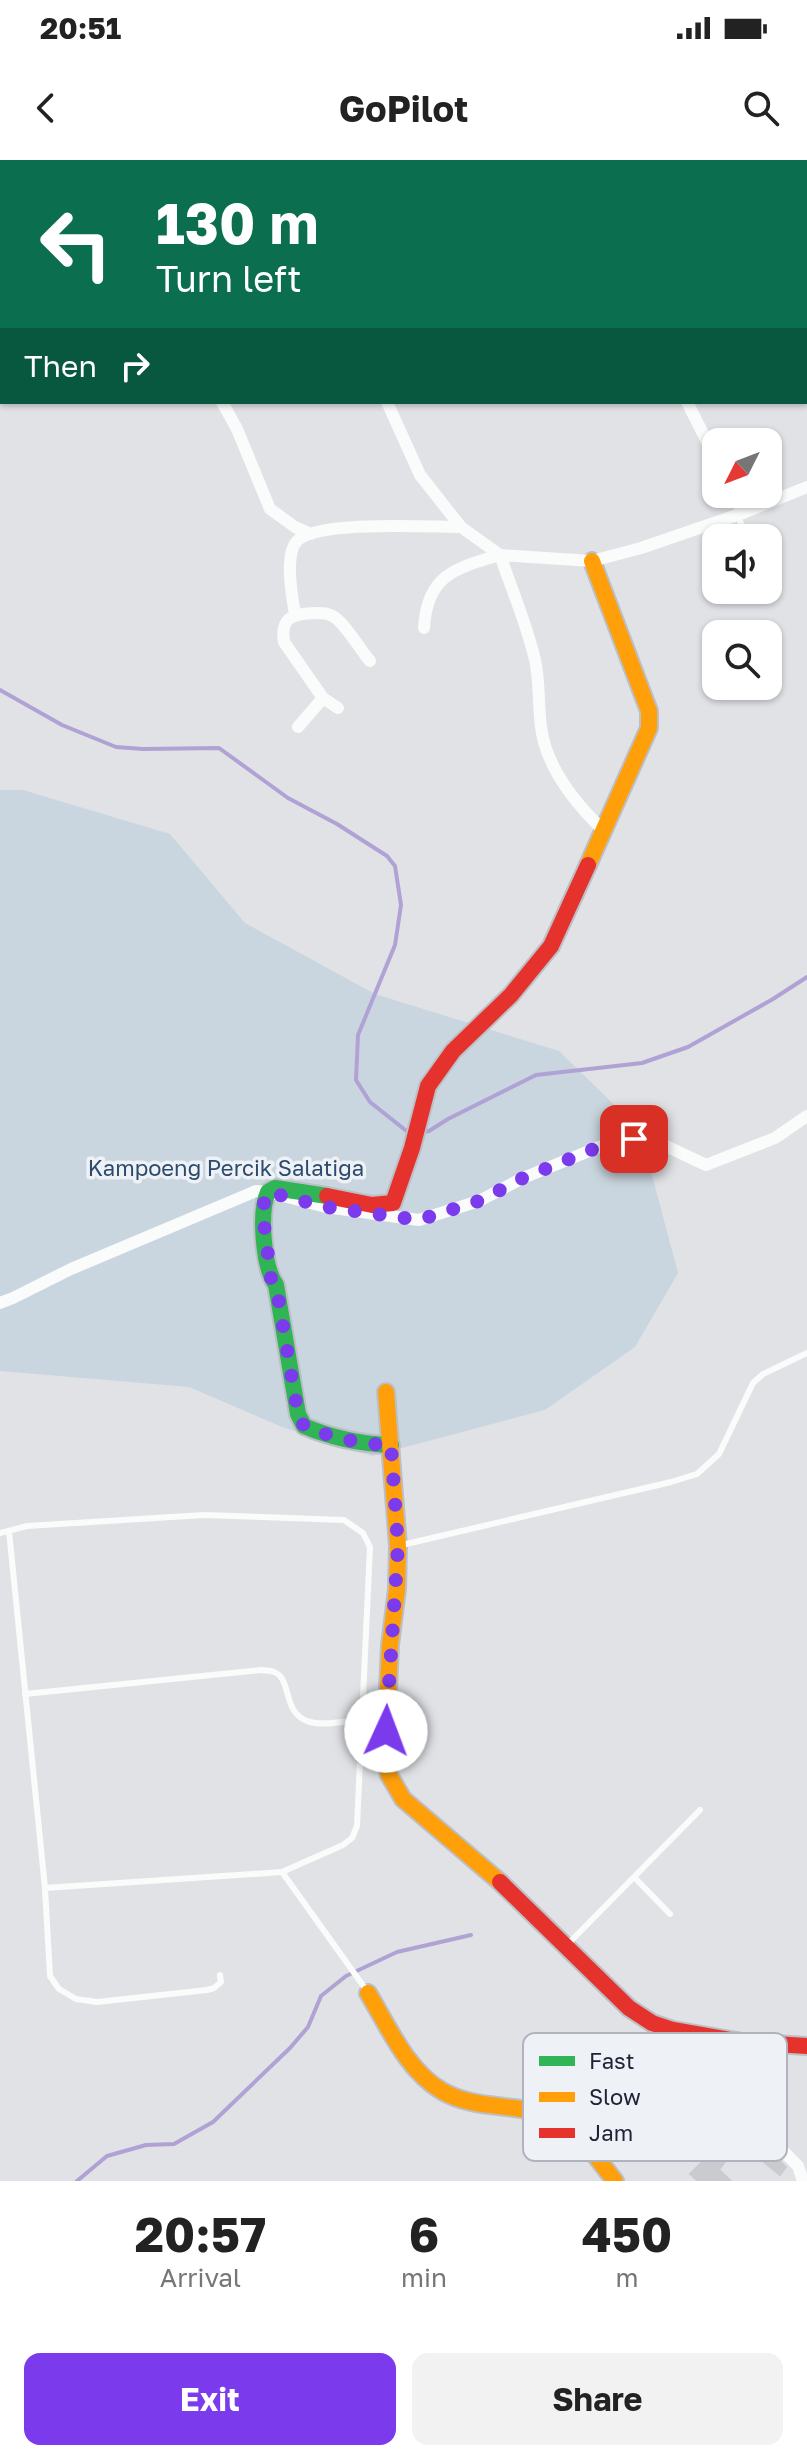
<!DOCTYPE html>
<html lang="en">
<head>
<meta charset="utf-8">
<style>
	:root { --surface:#fff; --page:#f2f2f2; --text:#222; --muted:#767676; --accent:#7c3aed }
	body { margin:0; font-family:"Golos Text",sans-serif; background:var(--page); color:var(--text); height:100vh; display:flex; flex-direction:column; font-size:30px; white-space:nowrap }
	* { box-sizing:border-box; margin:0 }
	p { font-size:26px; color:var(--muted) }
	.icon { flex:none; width:44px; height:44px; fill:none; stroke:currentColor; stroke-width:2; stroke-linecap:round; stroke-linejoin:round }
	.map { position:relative; height:2021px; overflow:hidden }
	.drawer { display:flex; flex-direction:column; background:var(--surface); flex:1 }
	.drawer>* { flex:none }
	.hud { position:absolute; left:0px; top:0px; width:808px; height:244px; box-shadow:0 2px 6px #0004; background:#0b6e4f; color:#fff; overflow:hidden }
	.needle { width:52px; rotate:228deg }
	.fabs { position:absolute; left:702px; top:268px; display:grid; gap:16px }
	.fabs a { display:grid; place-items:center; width:80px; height:80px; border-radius:16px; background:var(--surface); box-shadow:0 2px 6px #0004; font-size:40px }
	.pin { position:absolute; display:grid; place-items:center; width:68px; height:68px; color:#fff; margin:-34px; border-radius:16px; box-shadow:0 4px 12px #0006 }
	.me { position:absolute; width:88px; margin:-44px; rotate:2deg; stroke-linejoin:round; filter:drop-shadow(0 0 6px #0008) }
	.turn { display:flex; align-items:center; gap:28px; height:168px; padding:0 24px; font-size:36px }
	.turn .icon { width:104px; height:104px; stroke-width:2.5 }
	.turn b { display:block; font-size:56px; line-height:68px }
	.then { display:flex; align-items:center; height:76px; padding:0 24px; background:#0003; gap:16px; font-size:30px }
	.eta { display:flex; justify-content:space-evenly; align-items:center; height:136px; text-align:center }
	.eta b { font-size:48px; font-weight:700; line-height:56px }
	.button { display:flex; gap:16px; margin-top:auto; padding:16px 24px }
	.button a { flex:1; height:92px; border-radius:16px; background:var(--accent); color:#fff; font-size:32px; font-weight:700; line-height:92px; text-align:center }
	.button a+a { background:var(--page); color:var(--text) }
	.status { display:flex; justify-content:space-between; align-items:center; height:56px; padding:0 40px; background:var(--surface); direction:ltr }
	.status svg { height:22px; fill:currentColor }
	header { display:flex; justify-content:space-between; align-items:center; height:104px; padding:0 24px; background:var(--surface); font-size:36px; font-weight:700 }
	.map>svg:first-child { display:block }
</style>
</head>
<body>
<div class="status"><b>20:51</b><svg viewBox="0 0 49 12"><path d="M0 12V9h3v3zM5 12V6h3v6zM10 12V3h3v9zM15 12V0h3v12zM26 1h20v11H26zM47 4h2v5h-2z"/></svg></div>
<header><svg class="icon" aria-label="back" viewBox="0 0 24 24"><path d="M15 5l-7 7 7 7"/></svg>GoPilot<svg class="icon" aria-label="search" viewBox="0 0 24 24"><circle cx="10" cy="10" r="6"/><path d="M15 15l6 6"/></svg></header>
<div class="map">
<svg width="807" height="2021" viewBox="0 0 807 2021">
	<rect width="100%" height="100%" fill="#e1e2e6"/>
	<!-- green -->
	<path fill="#cad6df" d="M 0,630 L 23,630 L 170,674 L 245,763 L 375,834 L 559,891 L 640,970 L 678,1113 L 635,1187 L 545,1250 L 372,1296 L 282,1267 L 189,1227 L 0,1211 Z"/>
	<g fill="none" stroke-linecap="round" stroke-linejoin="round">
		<!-- stream -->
		<path stroke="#b0a2d4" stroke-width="4" d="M 0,530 L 62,565 L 116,587 L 143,589 L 219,588 L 288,638 L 337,664 L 387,696 L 395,706 L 401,745 L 395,785 L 358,875 L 356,920 L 370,942 L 409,973
			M 422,972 L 429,971 L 448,959 L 536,915 L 642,903 L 688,887 L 773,839 L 807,817
			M 77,2021 L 107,1996 L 146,1985 L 174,1984 L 213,1962 L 290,1888 L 308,1867 L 321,1836 L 346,1816 L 397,1792 L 471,1775"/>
	</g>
	<!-- building -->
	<path fill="#c9cbcf" stroke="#cacbcf" stroke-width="2" d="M 729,1959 L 754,1978 L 755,1976 L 786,2007 L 780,2015 L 739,1982 L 719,2010 L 731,2021 L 698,2021 L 690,2014 L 713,1991 L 707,1987 Z"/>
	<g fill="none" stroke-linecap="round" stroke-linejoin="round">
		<defs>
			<path id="fast" d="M 327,1036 L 275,1028 L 268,1032 C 259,1052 263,1107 276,1125 L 298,1254 L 304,1266 C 332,1278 361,1284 391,1285"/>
			<path id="slow" d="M 588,705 L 649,568 L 649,551 L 592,401
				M 386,1232 L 398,1386 L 397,1429 L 390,1485 L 385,1599 L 389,1615 L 403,1639 L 500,1722
				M 368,1833 C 388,1866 407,1911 442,1931 C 474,1950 516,1943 550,1956 C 578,1967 597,1999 615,2021"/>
			<path id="jam" d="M 327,1036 L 372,1045 L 393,1043 L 412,988 L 428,926 L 453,891 L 511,835 L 551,786 L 588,705
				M 500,1722 L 629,1848 L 652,1863 L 673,1870 L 742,1882 L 807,1886"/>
		</defs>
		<!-- fast casing -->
		<use href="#fast" stroke="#bdbfc6" stroke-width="20"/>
		<!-- slow casing -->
		<use href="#slow" stroke="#bdbfc6" stroke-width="20"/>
		<!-- jam casing -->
		<use href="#jam" stroke="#bdbfc6" stroke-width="20"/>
		<!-- lane -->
		<path stroke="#fafbfb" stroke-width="6" d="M 737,355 L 748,378
			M 9,1371 L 45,1728
			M 0,1373 L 27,1366 L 204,1355 L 344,1360 L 363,1373 L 370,1387 L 357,1666 L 352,1678 L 343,1685 L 282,1712 L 367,1831
			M 402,1385 L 671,1322 L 697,1314 L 719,1294 L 753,1223 L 763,1214 L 807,1193
			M 25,1534 L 261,1510 C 265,1511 270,1510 274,1512 C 293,1519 281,1554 310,1562 C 325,1566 346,1561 362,1560
			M 634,1717 L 670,1754
			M 566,1786 L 700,1650
			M 220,1815 L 221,1822 L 214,1828 L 207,1830 L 97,1842 L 76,1839 L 59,1829 L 50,1816 L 45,1728 L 282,1712"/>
		<!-- street -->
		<path stroke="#fafbfb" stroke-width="12" d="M 271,0 L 271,2
			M 529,0 L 531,2
			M 144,2 L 145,0
			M 165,2 L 171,0
			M 606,2 L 606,0
			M 0,84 L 2,83
			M 0,229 L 2,225
			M 222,242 L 237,269 L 270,349 L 295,367 L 311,374
			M 387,242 L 420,315 L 461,367 L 500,395 L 592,401 L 641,388 L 743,353 L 807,327
			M 687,242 L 716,299
			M 733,334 L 743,353
			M 295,454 C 292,437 284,395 297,381 C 317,360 430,367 461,367
			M 424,468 C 427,415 455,408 500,395 C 512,430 527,465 535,500 C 540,522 538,545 541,567 C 546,607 575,643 603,670
			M 338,548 L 323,538 L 284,482 C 280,457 293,454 314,453 C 324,453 331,453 338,460 C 350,471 359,488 370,501
			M 298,567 L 323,538
			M 0,1143 L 13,1138 L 71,1109 L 256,1031 L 268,1032 L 326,1047 L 419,1060 L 479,1041 L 523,1018 L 616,980 L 651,979 L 706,1005 L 775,978 L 807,956
			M 756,1964 L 798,2006 L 803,2021"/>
		<!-- fast -->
		<use href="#fast" stroke="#30b455" stroke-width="16"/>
		<!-- slow -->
		<use href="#slow" stroke="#ff9f0a" stroke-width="16"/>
		<!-- jam -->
		<use href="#jam" stroke="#e5322d" stroke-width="16"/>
	</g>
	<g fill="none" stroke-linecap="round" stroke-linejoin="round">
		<!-- route -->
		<path stroke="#7c3aed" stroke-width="14" stroke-dasharray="0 25.2" d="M 386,1571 L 398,1386 L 391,1285 C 365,1285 328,1277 304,1266 L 298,1254 L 276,1125 L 271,1118 L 262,1049 L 268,1032 L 326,1047 L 419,1060 L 479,1041 L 523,1018 L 616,980 L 634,979"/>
	</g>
	<g text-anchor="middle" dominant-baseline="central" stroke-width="7" stroke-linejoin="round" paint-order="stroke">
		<!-- park labels -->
		<g font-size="22" fill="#2c4b6c" stroke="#eef1f6">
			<text x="226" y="1007">Kampoeng Percik Salatiga</text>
		</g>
	</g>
	<!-- legend -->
	<rect x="523" y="1873" width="264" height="128" rx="12" fill="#eef1f6" stroke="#b0b3bd" stroke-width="2"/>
	<rect x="539" y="1896" width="36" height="10" fill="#30b455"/>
	<rect x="539" y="1932" width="36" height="10" fill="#ff9f0a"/>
	<rect x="539" y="1968" width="36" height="10" fill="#e5322d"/>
	<g font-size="22" fill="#202338">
		<text x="589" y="1909">Fast</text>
		<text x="589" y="1945">Slow</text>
		<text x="589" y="1981">Jam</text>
	</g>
</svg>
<div class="fabs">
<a><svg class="needle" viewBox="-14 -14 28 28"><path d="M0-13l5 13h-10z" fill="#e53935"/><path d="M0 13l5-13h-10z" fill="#767676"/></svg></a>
<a><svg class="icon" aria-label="sound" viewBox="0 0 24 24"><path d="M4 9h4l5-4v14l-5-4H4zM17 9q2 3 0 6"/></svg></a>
<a><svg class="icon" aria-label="search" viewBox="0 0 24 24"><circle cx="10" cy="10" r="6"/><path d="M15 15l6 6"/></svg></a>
</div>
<div class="pin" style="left:634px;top:979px;background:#d93025"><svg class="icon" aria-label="arrive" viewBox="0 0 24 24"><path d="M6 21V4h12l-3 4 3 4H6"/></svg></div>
<svg class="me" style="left:386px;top:1571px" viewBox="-20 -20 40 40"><circle r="19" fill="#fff"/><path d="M0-13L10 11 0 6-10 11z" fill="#7c3aed"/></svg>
<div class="hud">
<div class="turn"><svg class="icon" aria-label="left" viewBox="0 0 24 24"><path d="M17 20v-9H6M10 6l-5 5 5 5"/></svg><div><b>130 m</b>Turn left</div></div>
<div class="then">Then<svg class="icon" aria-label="right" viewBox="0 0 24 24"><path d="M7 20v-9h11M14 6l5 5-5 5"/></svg></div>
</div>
</div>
<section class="drawer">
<div class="eta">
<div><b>20:57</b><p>Arrival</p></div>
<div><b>6</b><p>min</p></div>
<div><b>450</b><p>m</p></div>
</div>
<div class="button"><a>Exit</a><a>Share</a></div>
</section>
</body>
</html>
